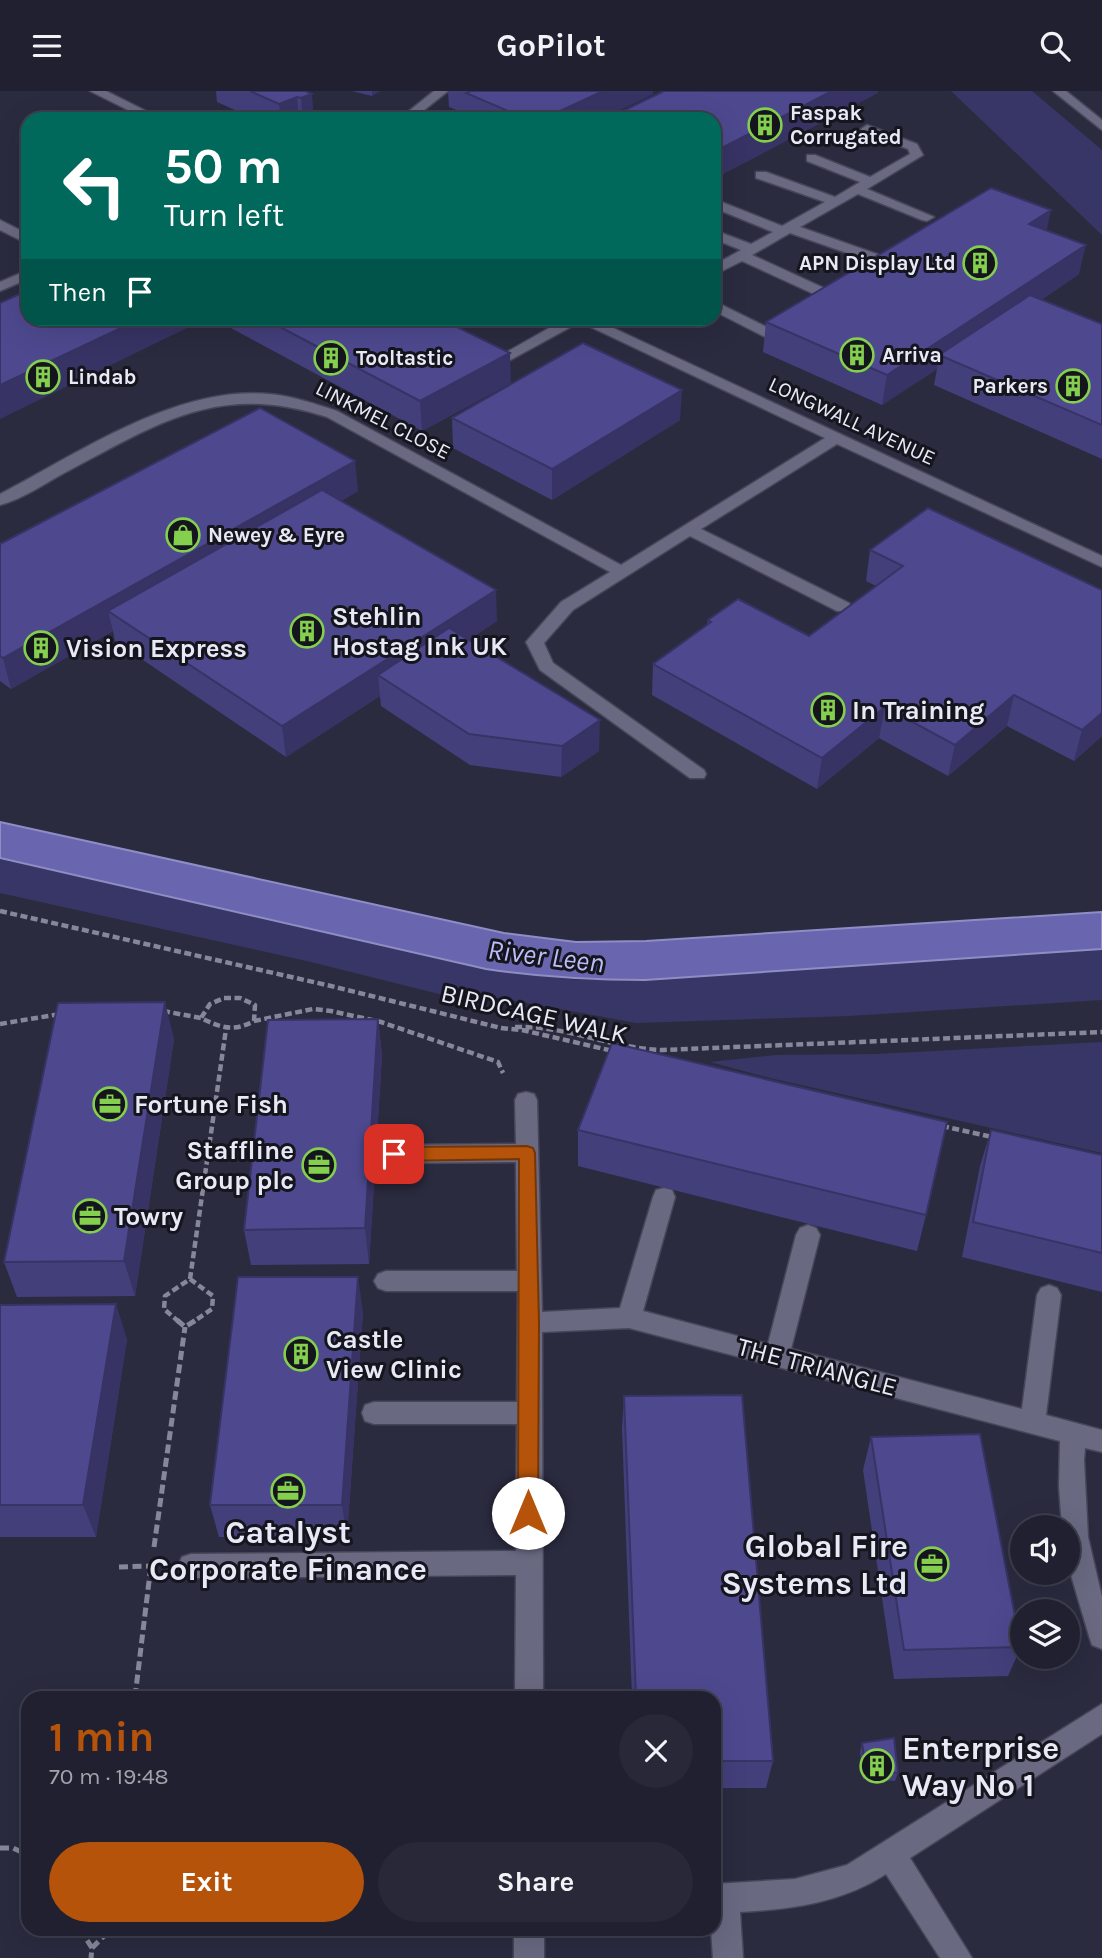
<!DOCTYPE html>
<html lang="en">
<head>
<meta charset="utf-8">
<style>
	:root { --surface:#202030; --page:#282838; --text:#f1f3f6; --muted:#a2a3ab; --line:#3d3e4c; --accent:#b45309 }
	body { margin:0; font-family:Karla,sans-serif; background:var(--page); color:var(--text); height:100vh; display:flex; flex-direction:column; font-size:26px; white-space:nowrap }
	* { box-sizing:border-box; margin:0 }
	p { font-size:23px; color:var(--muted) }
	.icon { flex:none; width:38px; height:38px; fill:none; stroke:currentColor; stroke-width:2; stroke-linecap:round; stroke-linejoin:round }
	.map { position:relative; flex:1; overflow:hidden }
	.details { position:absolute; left:21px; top:1600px; width:700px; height:245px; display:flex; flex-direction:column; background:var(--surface); border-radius:21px; box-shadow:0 7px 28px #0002,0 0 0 2px var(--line) }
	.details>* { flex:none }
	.guide { position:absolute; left:21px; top:21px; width:700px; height:214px; border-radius:21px; box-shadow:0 7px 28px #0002,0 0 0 2px var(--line); background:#00695c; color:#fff; overflow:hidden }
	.controls { position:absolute; left:1010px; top:1424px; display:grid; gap:14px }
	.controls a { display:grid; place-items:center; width:70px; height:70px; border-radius:50%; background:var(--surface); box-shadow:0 7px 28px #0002,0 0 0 2px var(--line); font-size:35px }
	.pin { position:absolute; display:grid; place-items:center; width:60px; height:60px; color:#fff; margin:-30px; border-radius:14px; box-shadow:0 4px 10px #0006 }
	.me { position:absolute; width:77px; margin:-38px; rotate:0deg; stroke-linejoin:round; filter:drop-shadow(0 0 5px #0008) }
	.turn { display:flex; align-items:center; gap:24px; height:147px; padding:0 28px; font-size:32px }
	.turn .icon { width:91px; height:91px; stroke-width:2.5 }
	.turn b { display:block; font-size:49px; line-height:60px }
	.then { display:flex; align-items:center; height:66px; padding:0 28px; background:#0003; gap:14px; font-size:26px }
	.round { display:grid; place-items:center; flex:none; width:74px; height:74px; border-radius:37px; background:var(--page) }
	.headline { display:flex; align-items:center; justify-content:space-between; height:119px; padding:0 28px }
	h1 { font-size:42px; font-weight:700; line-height:52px; color:var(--accent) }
	.primary-button { display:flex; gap:14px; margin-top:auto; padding:14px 28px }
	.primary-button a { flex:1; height:80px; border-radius:42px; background:var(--accent); color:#fff; font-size:28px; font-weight:700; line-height:80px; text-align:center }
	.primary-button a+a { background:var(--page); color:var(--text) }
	header { display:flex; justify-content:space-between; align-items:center; height:91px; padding:0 28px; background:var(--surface); font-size:32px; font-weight:700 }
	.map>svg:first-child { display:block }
</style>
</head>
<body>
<header><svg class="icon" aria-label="menu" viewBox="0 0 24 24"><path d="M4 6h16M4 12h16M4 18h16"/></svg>GoPilot<svg class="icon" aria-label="search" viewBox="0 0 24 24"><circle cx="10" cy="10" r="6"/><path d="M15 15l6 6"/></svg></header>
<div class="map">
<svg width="1102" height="1867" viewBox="0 0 1102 1867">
	<rect width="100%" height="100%" fill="#2b2b40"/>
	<!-- green -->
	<path fill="#383666" d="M 951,0 L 1032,0 L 1102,59 L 1102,144 Z
		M 0,768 L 486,878 L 577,889 L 645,889 L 1102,858 L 1102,909 L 849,925 L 636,932 L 500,907 L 443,904 L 311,871 L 0,802 Z
		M 1102,951 L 1102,1062 L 770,987 L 710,971 L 776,964 L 877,963 Z"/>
	<!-- water -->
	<path fill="#6966af" stroke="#8f8dc5" stroke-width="2" d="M 0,731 L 504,842 L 576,851 L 646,850 L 1102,821 L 1102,858 L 645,889 C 591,889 539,886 486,878 L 0,767 Z"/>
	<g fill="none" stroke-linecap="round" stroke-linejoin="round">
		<defs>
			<path id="minor" d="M 90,0 L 106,0 L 162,28 L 146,28 Z
				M 434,0 L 448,0 L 413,28 L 399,28 Z
				M 1053,0 L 1066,0 L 1102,29 L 1102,39 Z
				M 867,34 L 917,53 L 923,64 L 867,98 L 934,126 L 927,130 L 922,129 L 858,103 L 800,136 L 891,168 L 891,174 L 881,174 L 790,142 L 752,164 L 837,203 L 837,209 L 827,209 L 742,170 L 714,184 L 714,174 L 741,159 L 714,148 L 714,139 L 751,153 L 773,141 L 714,117 L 714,108 L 782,135 L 825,111 L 756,87 L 756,81 L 766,81 L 835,106 L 860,91 L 807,70 L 807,64 L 815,64 L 870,86 L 910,63 L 908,58 L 863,41 L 861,38 Z
				M 0,129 L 28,143 L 28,153 L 0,139 Z
				M 28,179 L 28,188 L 0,200 L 0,191 Z
				M 714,210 L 781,243 L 783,246 L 781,249 L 771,249 L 714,220 Z
				M 565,228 L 594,228 L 1102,465 L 1102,476 L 837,353 L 701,438 L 849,512 L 851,516 L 849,520 L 837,520 L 690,445 L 573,519 L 544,552 L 553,572 L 704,679 L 706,683 L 704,687 L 690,687 L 540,579 L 526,551 L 561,511 L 610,481 L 327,326 C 220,291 160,331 68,380 C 47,391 23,408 0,414 L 0,403 C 79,362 177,294 269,303 C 293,305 315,313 337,320 L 621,474 L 825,347 L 580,231 L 503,273 L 493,273 L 491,270 Z
				M 526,1001 L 534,1003 L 537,1009 L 542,1221 L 620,1217 L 653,1106 L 656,1099 L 664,1097 L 672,1099 L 675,1106 L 643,1220 L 768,1253 L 796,1144 L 800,1137 L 808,1134 L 816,1137 L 820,1144 L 791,1258 L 1022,1318 L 1037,1204 L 1041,1197 L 1049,1194 L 1057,1197 L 1061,1204 L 1046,1324 L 1102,1339 L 1102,1361 L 1085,1357 L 1084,1369 L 1088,1446 L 1102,1506 L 1102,1558 L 1092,1554 L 1089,1545 L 1068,1474 L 1068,1437 L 1062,1437 L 1059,1395 L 1060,1350 L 629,1237 L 542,1241 L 543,1606 L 515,1606 L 516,1484 L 191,1487 L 182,1484 L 178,1475 L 182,1466 L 191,1463 L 516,1460 L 517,1333 L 374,1333 L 365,1330 L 362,1322 L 365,1314 L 374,1311 L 517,1311 L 518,1200 L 386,1200 L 378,1197 L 374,1190 L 378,1183 L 386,1180 L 517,1180 L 516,1071 L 394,1072 L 386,1069 L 383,1063 L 386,1057 L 394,1054 L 516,1053 L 515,1009 L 518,1003 Z
				M 1102,1613 L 1102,1643 L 910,1767 L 972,1867 L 940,1867 L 886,1783 C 841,1812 792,1818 740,1821 L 743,1867 L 713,1867 L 711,1838 L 714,1838 L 714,1793 L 795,1788 L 847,1774 Z
				M 514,1838 L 544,1838 L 544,1867 L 514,1867 Z"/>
		</defs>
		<!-- minor casing -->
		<use href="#minor" stroke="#474659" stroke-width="3"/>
		<!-- path-far1 -->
		<path stroke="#868799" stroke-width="4.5" stroke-dasharray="7 3.5" stroke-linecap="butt" d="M 0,820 L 331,895 L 501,937 L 522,939 L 613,960
			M 224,907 L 240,907 L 255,914 L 254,930 C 234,941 221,937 201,927 L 210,913 Z
			M 163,920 L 201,927
			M 254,930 L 313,918 L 331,920 L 381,931 L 498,971 L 503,982
			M 0,933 L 60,923
			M 515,936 C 566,934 612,958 663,959 L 1102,941
			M 942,1035 L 992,1046
			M 190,1188 L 213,1205 L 212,1218 L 193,1231
			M 190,1188 L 226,938
			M 179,1231 L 164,1218 L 165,1205 L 190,1188"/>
		<!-- path -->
		<path stroke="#868799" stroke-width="5" stroke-dasharray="9 4.5" stroke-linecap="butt" d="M 177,1229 L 185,1236 L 196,1229
			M 154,1456 L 185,1236
			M 119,1476 L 153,1475
			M 135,1606 L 150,1482
			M 0,1757 L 13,1757 L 28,1764
			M 80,1838 L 92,1857 L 91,1867
			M 92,1857 L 111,1838"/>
		<!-- minor -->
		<use href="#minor" fill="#696982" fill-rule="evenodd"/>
	</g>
	<!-- wall -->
	<path fill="#433f7b" d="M 216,0 L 305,0 L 314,28 L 255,28 L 217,11 Z
		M 352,0 L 380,0 L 372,5 Z
		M 448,0 L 653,0 L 653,3 L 601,28 L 466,28 L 466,23 L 449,16 Z
		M 1047,139 L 1079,183 L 1041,209 L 1102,233 L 1102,368 L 934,294 L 937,278 L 882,314 L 763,261 L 766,231 Z
		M 214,228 L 441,228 L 511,292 L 422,340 Z
		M 452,327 L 680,329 L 552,409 L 453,357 Z
		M 358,400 L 341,410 L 497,530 L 468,549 L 599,660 L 561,686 L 470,674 L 381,615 L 380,605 L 286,666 L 115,550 L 113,540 L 11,598 L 0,590 L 0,453 Z
		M 928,417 L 1102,645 L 1074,670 L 1007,635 L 948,685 L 879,647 L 817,698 L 652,604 L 653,573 L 707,534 L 708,529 L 809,545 L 876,495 L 866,490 L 870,459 Z
		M 378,928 L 382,965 L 369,1173 L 251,1174 L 244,1139 Z
		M 174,948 L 135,1205 L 17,1206 L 4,1171 Z
		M 578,1039 L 926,1124 L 917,1160 L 578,1075 Z
		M 991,1039 L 1102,1064 L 1102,1201 L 962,1166 L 980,1075 Z
		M 0,1214 L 127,1248 L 96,1446 L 0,1446 Z
		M 363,1221 L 347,1445 L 219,1446 L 210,1414 Z
		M 624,1305 L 773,1670 L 766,1697 L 714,1697 L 714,1606 L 632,1606 L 622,1338 Z
		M 871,1346 L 1021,1556 L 1008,1585 L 894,1588 L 863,1379 Z
		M 862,1652 L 898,1682 L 895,1690 L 863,1688 L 860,1661 Z"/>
	<!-- shaded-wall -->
	<path fill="#373364" d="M 372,0 L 380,0 L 372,5 Z
		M 603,0 L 653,0 L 653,3 L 601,28 L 543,28 Z
		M 832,0 L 878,0 L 878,2 L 714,88 L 714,61 Z
		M 312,3 L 314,28 L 303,28 L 301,7 Z
		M 297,6 L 299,28 L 281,28 L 279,13 Z
		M 1051,119 L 1045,148 L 1029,133 Z
		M 1086,154 L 1079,183 L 951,269 L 939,264 L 937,278 L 882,314 L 887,284 Z
		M 140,228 L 192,228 L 193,234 L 0,328 L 0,294 Z
		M 510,262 L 511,292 L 422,340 L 420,310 Z
		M 682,299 L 680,329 L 552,409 L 552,378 Z
		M 355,370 L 358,400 L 127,532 L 108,520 L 113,540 L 11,598 L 3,567 Z
		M 496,499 L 497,530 L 395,595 L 378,584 L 380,605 L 286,666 L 282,635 Z
		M 1014,604 L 1007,635 L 948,685 L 955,654 Z
		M 885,616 L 879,647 L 817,698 L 822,667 Z
		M 1102,622 L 1102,645 L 1074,670 L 1082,639 Z
		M 600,629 L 599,660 L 561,686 L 562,655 Z
		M 165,911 L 174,948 L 135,1205 L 124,1170 Z
		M 378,928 L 382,965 L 369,1173 L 365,1137 Z
		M 358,1186 L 363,1221 L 347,1445 L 342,1414 Z
		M 116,1213 L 127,1248 L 96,1446 L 83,1414 Z"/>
	<!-- building -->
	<path fill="#4e498f" stroke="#373364" stroke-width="2" d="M 250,0 L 305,0 L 312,3 L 301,7 L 297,6 L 279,13 Z
		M 471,0 L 603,0 L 543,28 L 527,28 L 466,2 Z
		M 664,0 L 832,0 L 714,61 L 714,28 L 606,28 Z
		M 991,97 L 1051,119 L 1029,133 L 1086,154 L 887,284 L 766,231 Z
		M 28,199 L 28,228 L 140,228 L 0,294 L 0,212 Z
		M 1030,204 L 1102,233 L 1102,334 L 939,264 Z
		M 265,228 L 441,228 L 510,262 L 420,310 Z
		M 583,252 L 682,299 L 552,378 L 452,327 Z
		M 260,317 L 355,370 L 3,567 L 0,565 L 0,453 Z
		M 322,399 L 496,499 L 282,635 L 108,520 Z
		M 928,417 L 1102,499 L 1102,622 L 1082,639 L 1014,604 L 955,654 L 885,616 L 822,667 L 653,573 L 711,531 L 708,529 L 738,508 L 809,545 L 903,475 L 870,459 Z
		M 449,537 L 600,629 L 562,655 L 469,643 L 378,584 Z
		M 165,911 L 124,1170 L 4,1171 L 58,912 Z
		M 378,928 L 365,1137 L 244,1139 L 268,929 Z
		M 612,952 L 947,1031 L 926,1124 L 578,1039 Z
		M 991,1039 L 1102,1064 L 1102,1162 L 973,1131 Z
		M 238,1186 L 358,1186 L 342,1414 L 210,1414 Z
		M 116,1213 L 83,1414 L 0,1414 L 0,1214 Z
		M 742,1304 L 773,1670 L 714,1670 L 714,1606 L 636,1606 L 624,1305 Z
		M 980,1343 L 1021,1556 L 904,1559 L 871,1346 Z
		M 894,1647 L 898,1682 L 866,1680 L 862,1652 Z"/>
	<!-- route -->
	<path fill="#b45309" stroke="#753606" stroke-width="2" d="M 527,1055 L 533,1057 L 535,1062 L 539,1232 L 538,1422 L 535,1428 L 528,1431 L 521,1428 L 518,1422 L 519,1068 L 394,1070 L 388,1068 L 386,1063 L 388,1058 L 394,1056 Z"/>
	<!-- icons -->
	<defs>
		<symbol id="building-ring" viewBox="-11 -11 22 22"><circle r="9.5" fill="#15151e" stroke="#84cf4d" stroke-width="1.5"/><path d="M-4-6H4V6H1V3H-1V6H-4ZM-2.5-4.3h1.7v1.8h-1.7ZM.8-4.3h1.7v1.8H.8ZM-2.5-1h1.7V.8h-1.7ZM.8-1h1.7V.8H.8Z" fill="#84cf4d"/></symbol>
		<symbol id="shop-ring" viewBox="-11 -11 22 22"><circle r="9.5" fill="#15151e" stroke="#84cf4d" stroke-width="1.5"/><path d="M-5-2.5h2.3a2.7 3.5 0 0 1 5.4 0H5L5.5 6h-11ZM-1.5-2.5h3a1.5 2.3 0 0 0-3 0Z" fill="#84cf4d"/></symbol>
		<symbol id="office-ring" viewBox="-11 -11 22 22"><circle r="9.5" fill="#15151e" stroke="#84cf4d" stroke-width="1.5"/><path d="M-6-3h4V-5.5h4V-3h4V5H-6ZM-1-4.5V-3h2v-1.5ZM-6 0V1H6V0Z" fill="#84cf4d"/></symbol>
	</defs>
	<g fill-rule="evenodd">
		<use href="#building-ring" x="746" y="15" width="38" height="38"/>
		<use href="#building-ring" x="961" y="153" width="38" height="38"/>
		<use href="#building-ring" x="838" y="245" width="38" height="38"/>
		<use href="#building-ring" x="312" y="248" width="38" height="38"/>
		<use href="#building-ring" x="24" y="267" width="38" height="38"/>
		<use href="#building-ring" x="1054" y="276" width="38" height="38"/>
		<use href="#shop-ring" x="164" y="425" width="38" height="38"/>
		<use href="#building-ring" x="288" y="521" width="38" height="38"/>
		<use href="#building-ring" x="22" y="538" width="38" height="38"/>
		<use href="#building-ring" x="809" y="600" width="38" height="38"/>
		<use href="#office-ring" x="91" y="994" width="38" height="38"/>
		<use href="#office-ring" x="300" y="1055" width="38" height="38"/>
		<use href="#office-ring" x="71" y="1106" width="38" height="38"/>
		<use href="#building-ring" x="282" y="1244" width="38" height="38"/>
		<use href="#office-ring" x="269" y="1381" width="38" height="38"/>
		<use href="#office-ring" x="913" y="1454" width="38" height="38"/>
		<use href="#building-ring" x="858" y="1656" width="38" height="38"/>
	</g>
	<g text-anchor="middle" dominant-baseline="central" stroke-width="6" stroke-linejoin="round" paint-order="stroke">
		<!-- far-poi labels -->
		<g font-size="21" font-weight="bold" fill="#e8e9f7" stroke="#15151e" text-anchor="start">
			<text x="790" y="22">Faspak<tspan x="790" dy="24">Corrugated</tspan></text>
			<text x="956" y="172" text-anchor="end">APN Display Ltd</text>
			<text x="882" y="264">Arriva</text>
			<text x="356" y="267">Tooltastic</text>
			<text x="68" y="286">Lindab</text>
			<text x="1048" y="295" text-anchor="end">Parkers</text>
			<text x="208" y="444">Newey &amp; Eyre</text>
		</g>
		<!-- far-street labels -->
		<g font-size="21" fill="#e8e9f7" stroke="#15151e">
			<text transform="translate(383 329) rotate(27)">LINKMEL CLOSE</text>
			<text transform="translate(852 330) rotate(25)">LONGWALL AVENUE</text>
		</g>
		<!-- poi labels -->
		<g font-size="26" font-weight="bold" fill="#e8e9f7" stroke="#15151e" text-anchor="start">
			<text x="332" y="525">Stehlin<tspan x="332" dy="30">Hostag Ink UK</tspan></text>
			<text x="66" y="557">Vision Express</text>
			<text x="852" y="619">In Training</text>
			<text x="134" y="1013">Fortune Fish</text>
			<text x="294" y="1059" text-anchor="end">Staffline<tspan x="294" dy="30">Group plc</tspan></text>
			<text x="114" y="1125">Towry</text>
			<text x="326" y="1248">Castle<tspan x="326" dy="30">View Clinic</tspan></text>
		</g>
		<!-- street labels -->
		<g font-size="26" fill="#e8e9f7" stroke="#15151e">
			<text transform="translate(534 923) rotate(13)">BIRDCAGE WALK</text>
			<text transform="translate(817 1276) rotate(15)">THE TRIANGLE</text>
		</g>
		<!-- water labels -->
		<g font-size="28" font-style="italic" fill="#bbbcf8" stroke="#15151e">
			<text transform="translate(546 865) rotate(7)">River Leen</text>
		</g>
		<!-- near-poi labels -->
		<g font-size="32" font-weight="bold" fill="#e8e9f7" stroke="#15151e">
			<text x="288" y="1441">Catalyst<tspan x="288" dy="37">Corporate Finance</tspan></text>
			<text x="908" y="1455" text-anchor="end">Global Fire<tspan x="908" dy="37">Systems Ltd</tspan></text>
			<text x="902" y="1657" text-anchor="start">Enterprise<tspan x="902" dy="37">Way No 1</tspan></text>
		</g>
	</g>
</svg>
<div class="controls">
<a><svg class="icon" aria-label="sound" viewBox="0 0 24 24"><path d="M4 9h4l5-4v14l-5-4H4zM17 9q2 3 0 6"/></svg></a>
<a><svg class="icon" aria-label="layers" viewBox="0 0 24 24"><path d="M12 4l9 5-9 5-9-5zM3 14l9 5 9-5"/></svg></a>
</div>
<div class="pin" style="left:394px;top:1063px;background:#d93025"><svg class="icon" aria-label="arrive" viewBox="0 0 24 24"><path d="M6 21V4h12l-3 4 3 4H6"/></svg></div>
<svg class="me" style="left:528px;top:1422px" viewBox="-20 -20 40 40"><circle r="19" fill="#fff"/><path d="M0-13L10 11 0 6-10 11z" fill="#b45309"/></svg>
<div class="guide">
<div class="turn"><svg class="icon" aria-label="left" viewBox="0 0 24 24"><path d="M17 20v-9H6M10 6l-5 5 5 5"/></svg><div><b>50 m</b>Turn left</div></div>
<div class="then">Then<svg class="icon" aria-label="arrive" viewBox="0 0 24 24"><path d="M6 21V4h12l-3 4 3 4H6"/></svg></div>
</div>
<section class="details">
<div class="headline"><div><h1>1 min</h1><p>70 m · 19:48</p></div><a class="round"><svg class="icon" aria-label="close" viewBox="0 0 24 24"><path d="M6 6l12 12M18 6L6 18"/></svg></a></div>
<div class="primary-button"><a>Exit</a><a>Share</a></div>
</section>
</div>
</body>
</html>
